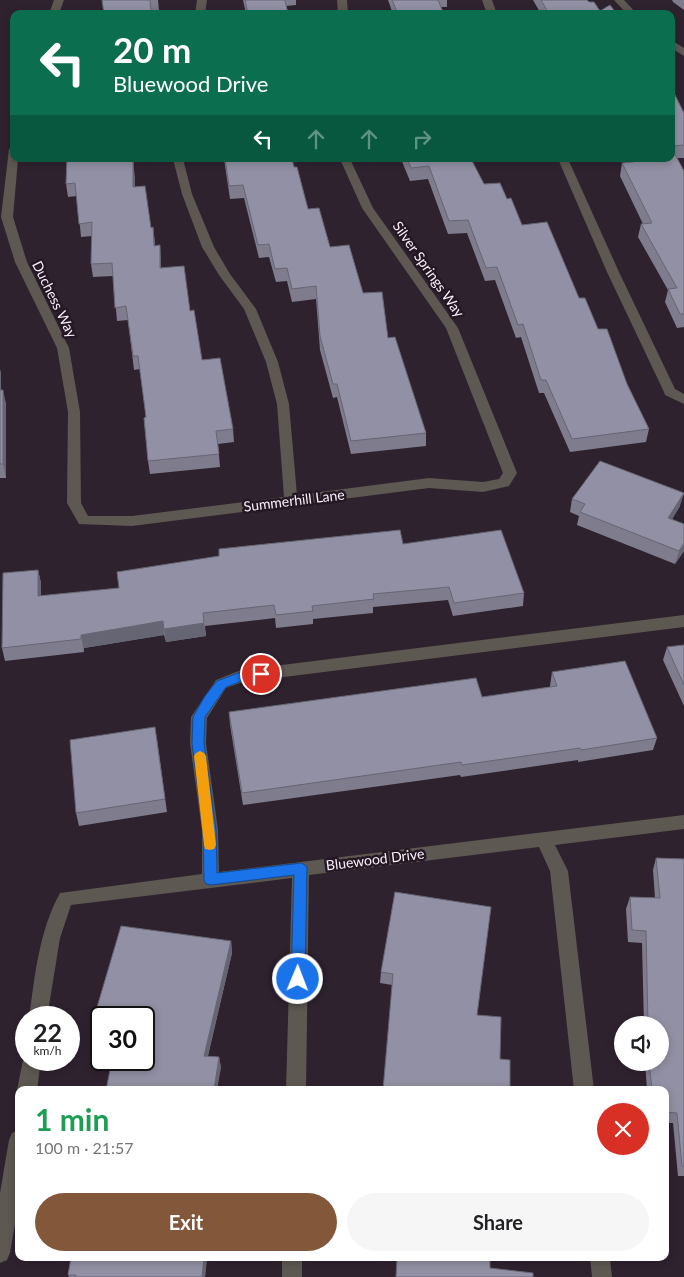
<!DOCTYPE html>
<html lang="en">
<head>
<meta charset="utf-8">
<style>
	:root { --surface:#fff; --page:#f6f6f6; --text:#202124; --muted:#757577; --accent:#83583a }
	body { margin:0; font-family:Lato,sans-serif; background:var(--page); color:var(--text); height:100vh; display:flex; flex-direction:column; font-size:19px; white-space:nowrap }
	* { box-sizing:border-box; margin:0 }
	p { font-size:16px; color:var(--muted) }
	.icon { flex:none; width:28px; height:28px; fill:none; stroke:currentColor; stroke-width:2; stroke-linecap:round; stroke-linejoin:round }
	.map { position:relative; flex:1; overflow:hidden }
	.details { position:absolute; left:15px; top:1086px; width:654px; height:175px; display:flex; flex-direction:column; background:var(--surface); border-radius:10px; box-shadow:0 2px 8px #0003 }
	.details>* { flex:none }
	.guide { position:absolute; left:10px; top:10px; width:665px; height:152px; border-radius:10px; box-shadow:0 2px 8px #0003; background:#0b6e4f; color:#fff; overflow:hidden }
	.controls { position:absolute; left:614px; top:1016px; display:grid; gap:10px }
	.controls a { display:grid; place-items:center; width:55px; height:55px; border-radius:50%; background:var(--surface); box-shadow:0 2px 8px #0003; font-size:25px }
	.speed { position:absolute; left:15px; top:1006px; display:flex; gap:10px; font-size:25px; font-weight:700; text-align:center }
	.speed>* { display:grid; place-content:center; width:65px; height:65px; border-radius:50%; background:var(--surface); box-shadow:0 2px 8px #0003; line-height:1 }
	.speed small { font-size:12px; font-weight:400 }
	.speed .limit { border:2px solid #111; border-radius:8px; background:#fff; color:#111 }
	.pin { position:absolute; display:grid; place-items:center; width:42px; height:42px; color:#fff; margin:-21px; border:2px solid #fff; border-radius:50%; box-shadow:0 1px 5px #0007 }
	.me { position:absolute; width:55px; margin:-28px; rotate:1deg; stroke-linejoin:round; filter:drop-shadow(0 0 4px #0008) }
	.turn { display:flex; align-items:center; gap:18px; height:105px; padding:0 20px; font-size:22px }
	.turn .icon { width:65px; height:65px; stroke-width:2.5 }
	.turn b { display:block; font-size:35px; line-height:42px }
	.lanes { display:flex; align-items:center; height:48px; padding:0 20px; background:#0003; justify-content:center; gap:25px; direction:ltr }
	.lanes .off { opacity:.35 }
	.round { display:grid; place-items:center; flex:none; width:52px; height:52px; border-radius:26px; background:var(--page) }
	.overview { display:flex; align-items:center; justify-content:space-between; height:85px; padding:0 20px }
	h1 { font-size:30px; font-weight:700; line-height:38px; color:#1e9e55 }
	.cta { display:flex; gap:10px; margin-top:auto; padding:10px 20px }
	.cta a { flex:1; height:58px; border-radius:30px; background:var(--accent); color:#fff; font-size:20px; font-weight:700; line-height:58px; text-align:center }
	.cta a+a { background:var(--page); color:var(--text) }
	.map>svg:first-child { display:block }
</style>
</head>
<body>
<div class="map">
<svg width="684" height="1277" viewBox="0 0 684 1277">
	<rect width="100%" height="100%" fill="#2e222e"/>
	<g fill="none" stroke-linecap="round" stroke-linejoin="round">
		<!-- minor -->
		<path fill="#5d5851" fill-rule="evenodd" d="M 54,0 L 64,0 L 59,14 L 49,14 Z
			M 197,0 L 207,0 L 205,14 L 195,14 Z
			M 337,0 L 347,0 L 348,14 L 338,14 Z
			M 482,0 L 492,0 L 497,14 L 487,14 Z
			M 614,0 L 624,0 L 637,14 L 627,14 Z
			M 671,40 L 684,48 L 684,56 L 671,48 Z
			M 14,146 L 14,159 L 18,159 L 13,217 L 27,262 L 69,348 L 80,412 L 81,503 L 88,516 L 132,516 L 284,497 L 277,404 L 266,362 L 244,309 L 219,275 L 202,247 L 182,194 L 173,159 L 183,159 L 192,194 L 214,247 L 230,274 L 256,309 L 278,362 L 289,404 L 297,495 L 429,478 L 483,482 L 499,479 L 503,473 L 446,328 L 362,208 L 340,159 L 350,159 L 373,208 L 458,328 L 517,473 L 509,486 L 483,492 L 429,488 L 132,526 L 79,524 L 67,503 L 68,412 L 57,348 L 15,262 L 1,217 L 9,149 Z
			M 558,159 L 568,159 L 619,272 L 675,389 L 684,394 L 684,404 L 665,395 L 664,392 L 607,272 Z
			M 684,615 L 684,627 L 243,682 L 226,688 L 207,718 L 206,743 L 218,830 L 219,872 L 684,815 L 684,829 L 555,845 L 568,871 L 594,1090 L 574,1090 L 550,871 L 539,847 L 309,875 L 306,1090 L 286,1090 L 292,878 L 71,905 L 60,938 L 47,1018 L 29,1018 C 35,975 39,931 60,893 L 202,874 L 202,830 L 190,743 L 191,717 L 216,680 L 241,670 Z
			M 26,1053 L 26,1060 L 41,1060 L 37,1090 L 19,1090 L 19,1093 L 17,1090 L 23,1060 Z
			M 19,1130 L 19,1201 L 10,1253 L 7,1260 L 0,1263 L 0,1193 L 9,1140 L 12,1133 Z
			M 282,1258 L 302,1258 L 302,1277 L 282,1277 Z
			M 590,1258 L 610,1258 L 612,1277 L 592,1277 Z"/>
	</g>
	<!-- wall -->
	<path fill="#7e7c8d" d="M 102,0 L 158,0 L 159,11 L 151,12 Z
		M 243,0 L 296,0 L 296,5 L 286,6 L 288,14 L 246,14 Z
		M 388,0 L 447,0 L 447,7 L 441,7 L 444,14 L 393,14 Z
		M 533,0 L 587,0 L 589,2 L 600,11 L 617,14 L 541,14 Z
		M 672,0 L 684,0 L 684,10 L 673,2 Z
		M 671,87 L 684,113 L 684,158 L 677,158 L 684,171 L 684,327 L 677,328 L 665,302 L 668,290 L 638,237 L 641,224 L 643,224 L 620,176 L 622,163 L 625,163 L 624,159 L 671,159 Z
		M 67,159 L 133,159 L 135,187 L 151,228 L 153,227 L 155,246 L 161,258 L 161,268 L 190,311 L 202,360 L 233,429 L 234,442 L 218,444 L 220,467 L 150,474 L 148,461 L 146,417 L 140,369 L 134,370 L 128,320 L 117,321 L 113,276 L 93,277 L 91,264 L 92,236 L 81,237 L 77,196 L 68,197 L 66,184 Z
		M 224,159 L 292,159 L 294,167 L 308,209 L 330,247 L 363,293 L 388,338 L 426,433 L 426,446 L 351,454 L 337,397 L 333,398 L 320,350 L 316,299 L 292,302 L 287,281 L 276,282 L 269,257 L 259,258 L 244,198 L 230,199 Z
		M 401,159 L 471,159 L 484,184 L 507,199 L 522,225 L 579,298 L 598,329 L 627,384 L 649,429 L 646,442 L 570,452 L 544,393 L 539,393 L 521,337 L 516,338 L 495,280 L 485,281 L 467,233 L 448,234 L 428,179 L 410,181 Z
		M 0,369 L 1,375 L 1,390 L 6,404 L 6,478 L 0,478 Z
		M 572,499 L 680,506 L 672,519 L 684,524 L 684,551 L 675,564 L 577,525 L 579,516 L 570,512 Z
		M 403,544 L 524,593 L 523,606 L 453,616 L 448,600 L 373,607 L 373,613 L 313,619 L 313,624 L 276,628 L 275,618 L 205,626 L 206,636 L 166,642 L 164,635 L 84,648 L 84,652 L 5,661 L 2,648 L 38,570 L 41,583 L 41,596 L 119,588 Z
		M 684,645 L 684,706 L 663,660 L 667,647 Z
		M 552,672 L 657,738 L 653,750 L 578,762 L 578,760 L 461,777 L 460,775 L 243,805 L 230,725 L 229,712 L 482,697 L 550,687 L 550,686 Z
		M 157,740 L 167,812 L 79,826 L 76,813 Z
		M 656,858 L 684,859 L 684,1176 L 678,1176 L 673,1123 L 665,1123 L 665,1090 L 647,1090 L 645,1062 L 660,1062 L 660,1025 L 644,1025 L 642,943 L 628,942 L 626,909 L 630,897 L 655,898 L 653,870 Z
		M 395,892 L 477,1015 L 500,1059 L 392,985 L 380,983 L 381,972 Z
		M 231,941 L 232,953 L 208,1056 L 219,1057 L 221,1068 L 144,1018 L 101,1018 L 101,1026 L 98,1025 L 95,1014 Z
		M 71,1258 L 207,1258 L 205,1277 L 69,1277 L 68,1275 Z"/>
	<!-- shaded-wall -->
	<path fill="#666573" d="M 133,159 L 135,178 L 135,200 L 133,187 Z
		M 153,227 L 155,241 L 155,259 L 154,246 Z
		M 160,245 L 161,258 L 161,281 L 160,268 Z
		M 0,369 L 1,375 L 1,404 L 0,402 Z
		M 3,390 L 6,404 L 6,478 L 3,464 Z
		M 684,493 L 680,506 L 665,531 L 668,518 Z
		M 684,543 L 684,551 L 675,564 L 679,551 Z
		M 38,570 L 41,583 L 41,610 L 38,596 Z
		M 163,621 L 164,635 L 84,648 L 84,652 L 81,635 Z
		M 204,623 L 206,636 L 166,642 L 164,629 Z
		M 231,941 L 232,953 L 205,1067 L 204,1056 Z
		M 219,1057 L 221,1068 L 217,1090 L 214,1090 Z
		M 204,1258 L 207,1258 L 205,1277 L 202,1277 Z"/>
	<!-- building -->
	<path fill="#9290a4" stroke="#666573" d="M 102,0 L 150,0 L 151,14 L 104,14 Z
		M 245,0 L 285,0 L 288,14 L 248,14 Z
		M 392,0 L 438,0 L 444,14 L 398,14 Z
		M 541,0 L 587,0 L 589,2 L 594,2 L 600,11 L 610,5 L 617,14 L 549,14 Z
		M 671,87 L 684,113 L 684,145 L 671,146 Z
		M 671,147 L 684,171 L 684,314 L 680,314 L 668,289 L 677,288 L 641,224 L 652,223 L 622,163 L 633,162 L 631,159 L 671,159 Z
		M 67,159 L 133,159 L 133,187 L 145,186 L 151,228 L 153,227 L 154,246 L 160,245 L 160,268 L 184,266 L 190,311 L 194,310 L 202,360 L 220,358 L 233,429 L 216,431 L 219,454 L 148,461 L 144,418 L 146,417 L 138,356 L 133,356 L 126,306 L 115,308 L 112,263 L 91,264 L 92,222 L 79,224 L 75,183 L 66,184 Z
		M 225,159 L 292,159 L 294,167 L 297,167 L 308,209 L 319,208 L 330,247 L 349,245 L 363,293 L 382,292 L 388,338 L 395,337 L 426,433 L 351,441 L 337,384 L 333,384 L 320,336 L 316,286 L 292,289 L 287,268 L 275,269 L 269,244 L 258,245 L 243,185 L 229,186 Z
		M 407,159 L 471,159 L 484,184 L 500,183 L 507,199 L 511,198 L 522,225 L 547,222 L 579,298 L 585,298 L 598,329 L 607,329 L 627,384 L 649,429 L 572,439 L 546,380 L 541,380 L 523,324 L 518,325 L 497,267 L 486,268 L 468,220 L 449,221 L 429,166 L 411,168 Z
		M 0,390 L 3,390 L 3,464 L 0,464 Z
		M 600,461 L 684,493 L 668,518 L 684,524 L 684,543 L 679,551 L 580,512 L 585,504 L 572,499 Z
		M 400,530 L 403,544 L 501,530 L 524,593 L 454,603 L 449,587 L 373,594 L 374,599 L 312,606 L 313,611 L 276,615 L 274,605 L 203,613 L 204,623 L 164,629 L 163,621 L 81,635 L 81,639 L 2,648 L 3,573 L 38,570 L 38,596 L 119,588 L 117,572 L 219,556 L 219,549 Z
		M 684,645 L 684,685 L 667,647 Z
		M 625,661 L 657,738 L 581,750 L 580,748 L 462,765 L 461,762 L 242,793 L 229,712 L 476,678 L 482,697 L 557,686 L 552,672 Z
		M 155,727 L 165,799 L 76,813 L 70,740 Z
		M 656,858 L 684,859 L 684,1166 L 682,1166 L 677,1113 L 665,1112 L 665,1090 L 652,1090 L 649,1062 L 660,1062 L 660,1025 L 648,1025 L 646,931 L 632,930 L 630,897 L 660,898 Z
		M 395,892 L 491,907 L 477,1015 L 501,1017 L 500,1059 L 510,1060 L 510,1090 L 383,1090 L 393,974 L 381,972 Z
		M 121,926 L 231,941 L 204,1056 L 219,1057 L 214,1090 L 106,1090 L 112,1060 L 144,1060 L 144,1018 L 119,1018 L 95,1014 Z
		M 71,1258 L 204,1258 L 202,1277 L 76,1277 L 76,1275 L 68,1275 Z
		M 397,1258 L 490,1258 L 490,1268 L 533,1273 L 533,1277 L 396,1277 Z"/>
	<!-- route -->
	<path fill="#1a73e8" stroke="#114b97" d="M 261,669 L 267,674 L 265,677 L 242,681 L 226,687 L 205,717 L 204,743 L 216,830 L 217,873 L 301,863 L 305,865 L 307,868 L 305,979 L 303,984 L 298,985 L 293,984 L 291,979 L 294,875 L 211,885 L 206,884 L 204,880 L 203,830 L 192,743 L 193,717 L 205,696 L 217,681 L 241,672 Z"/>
	<!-- slow -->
	<path fill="#f59e0b" d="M 200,751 L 204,753 L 206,756 L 216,845 L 214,849 L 210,850 L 205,849 L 204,845 L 194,756 L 196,753 Z"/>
	<g text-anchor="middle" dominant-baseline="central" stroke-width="5" stroke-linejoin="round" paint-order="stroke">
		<!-- street labels -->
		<g font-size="14" fill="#f9f0f9" stroke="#251824">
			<text transform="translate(429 269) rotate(55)">Silver Springs Way</text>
			<text transform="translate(55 299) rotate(64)">Duchess Way</text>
			<text transform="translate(294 500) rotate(-7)">Summerhill Lane</text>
			<text transform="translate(375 859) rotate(-7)">Bluewood Drive</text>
		</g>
	</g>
</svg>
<div class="controls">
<a><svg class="icon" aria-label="sound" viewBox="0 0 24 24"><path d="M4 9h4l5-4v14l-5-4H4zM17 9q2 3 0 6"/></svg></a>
</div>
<div class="speed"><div>22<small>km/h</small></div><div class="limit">30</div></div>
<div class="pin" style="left:261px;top:674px;background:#d93025"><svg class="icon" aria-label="arrive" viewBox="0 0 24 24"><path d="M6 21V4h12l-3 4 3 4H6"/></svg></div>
<svg class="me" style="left:298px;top:979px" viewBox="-20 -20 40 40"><circle r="17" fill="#1a73e8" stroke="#fff" stroke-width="3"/><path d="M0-11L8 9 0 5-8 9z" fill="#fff"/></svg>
<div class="guide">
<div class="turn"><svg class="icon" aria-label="left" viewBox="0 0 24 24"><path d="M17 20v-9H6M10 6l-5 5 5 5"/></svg><div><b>20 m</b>Bluewood Drive</div></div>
<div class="lanes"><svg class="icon" aria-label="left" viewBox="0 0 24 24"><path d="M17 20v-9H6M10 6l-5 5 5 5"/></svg><svg class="icon off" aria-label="ahead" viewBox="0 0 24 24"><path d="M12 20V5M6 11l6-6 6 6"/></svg><svg class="icon off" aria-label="ahead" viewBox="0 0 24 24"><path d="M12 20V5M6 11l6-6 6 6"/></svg><svg class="icon off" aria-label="right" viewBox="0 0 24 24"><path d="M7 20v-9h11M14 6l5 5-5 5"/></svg></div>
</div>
<section class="details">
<div class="overview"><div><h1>1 min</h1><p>100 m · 21:57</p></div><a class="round" style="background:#d93025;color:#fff"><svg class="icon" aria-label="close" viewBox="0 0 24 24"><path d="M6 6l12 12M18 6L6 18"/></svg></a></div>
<div class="cta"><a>Exit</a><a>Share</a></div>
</section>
</div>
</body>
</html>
